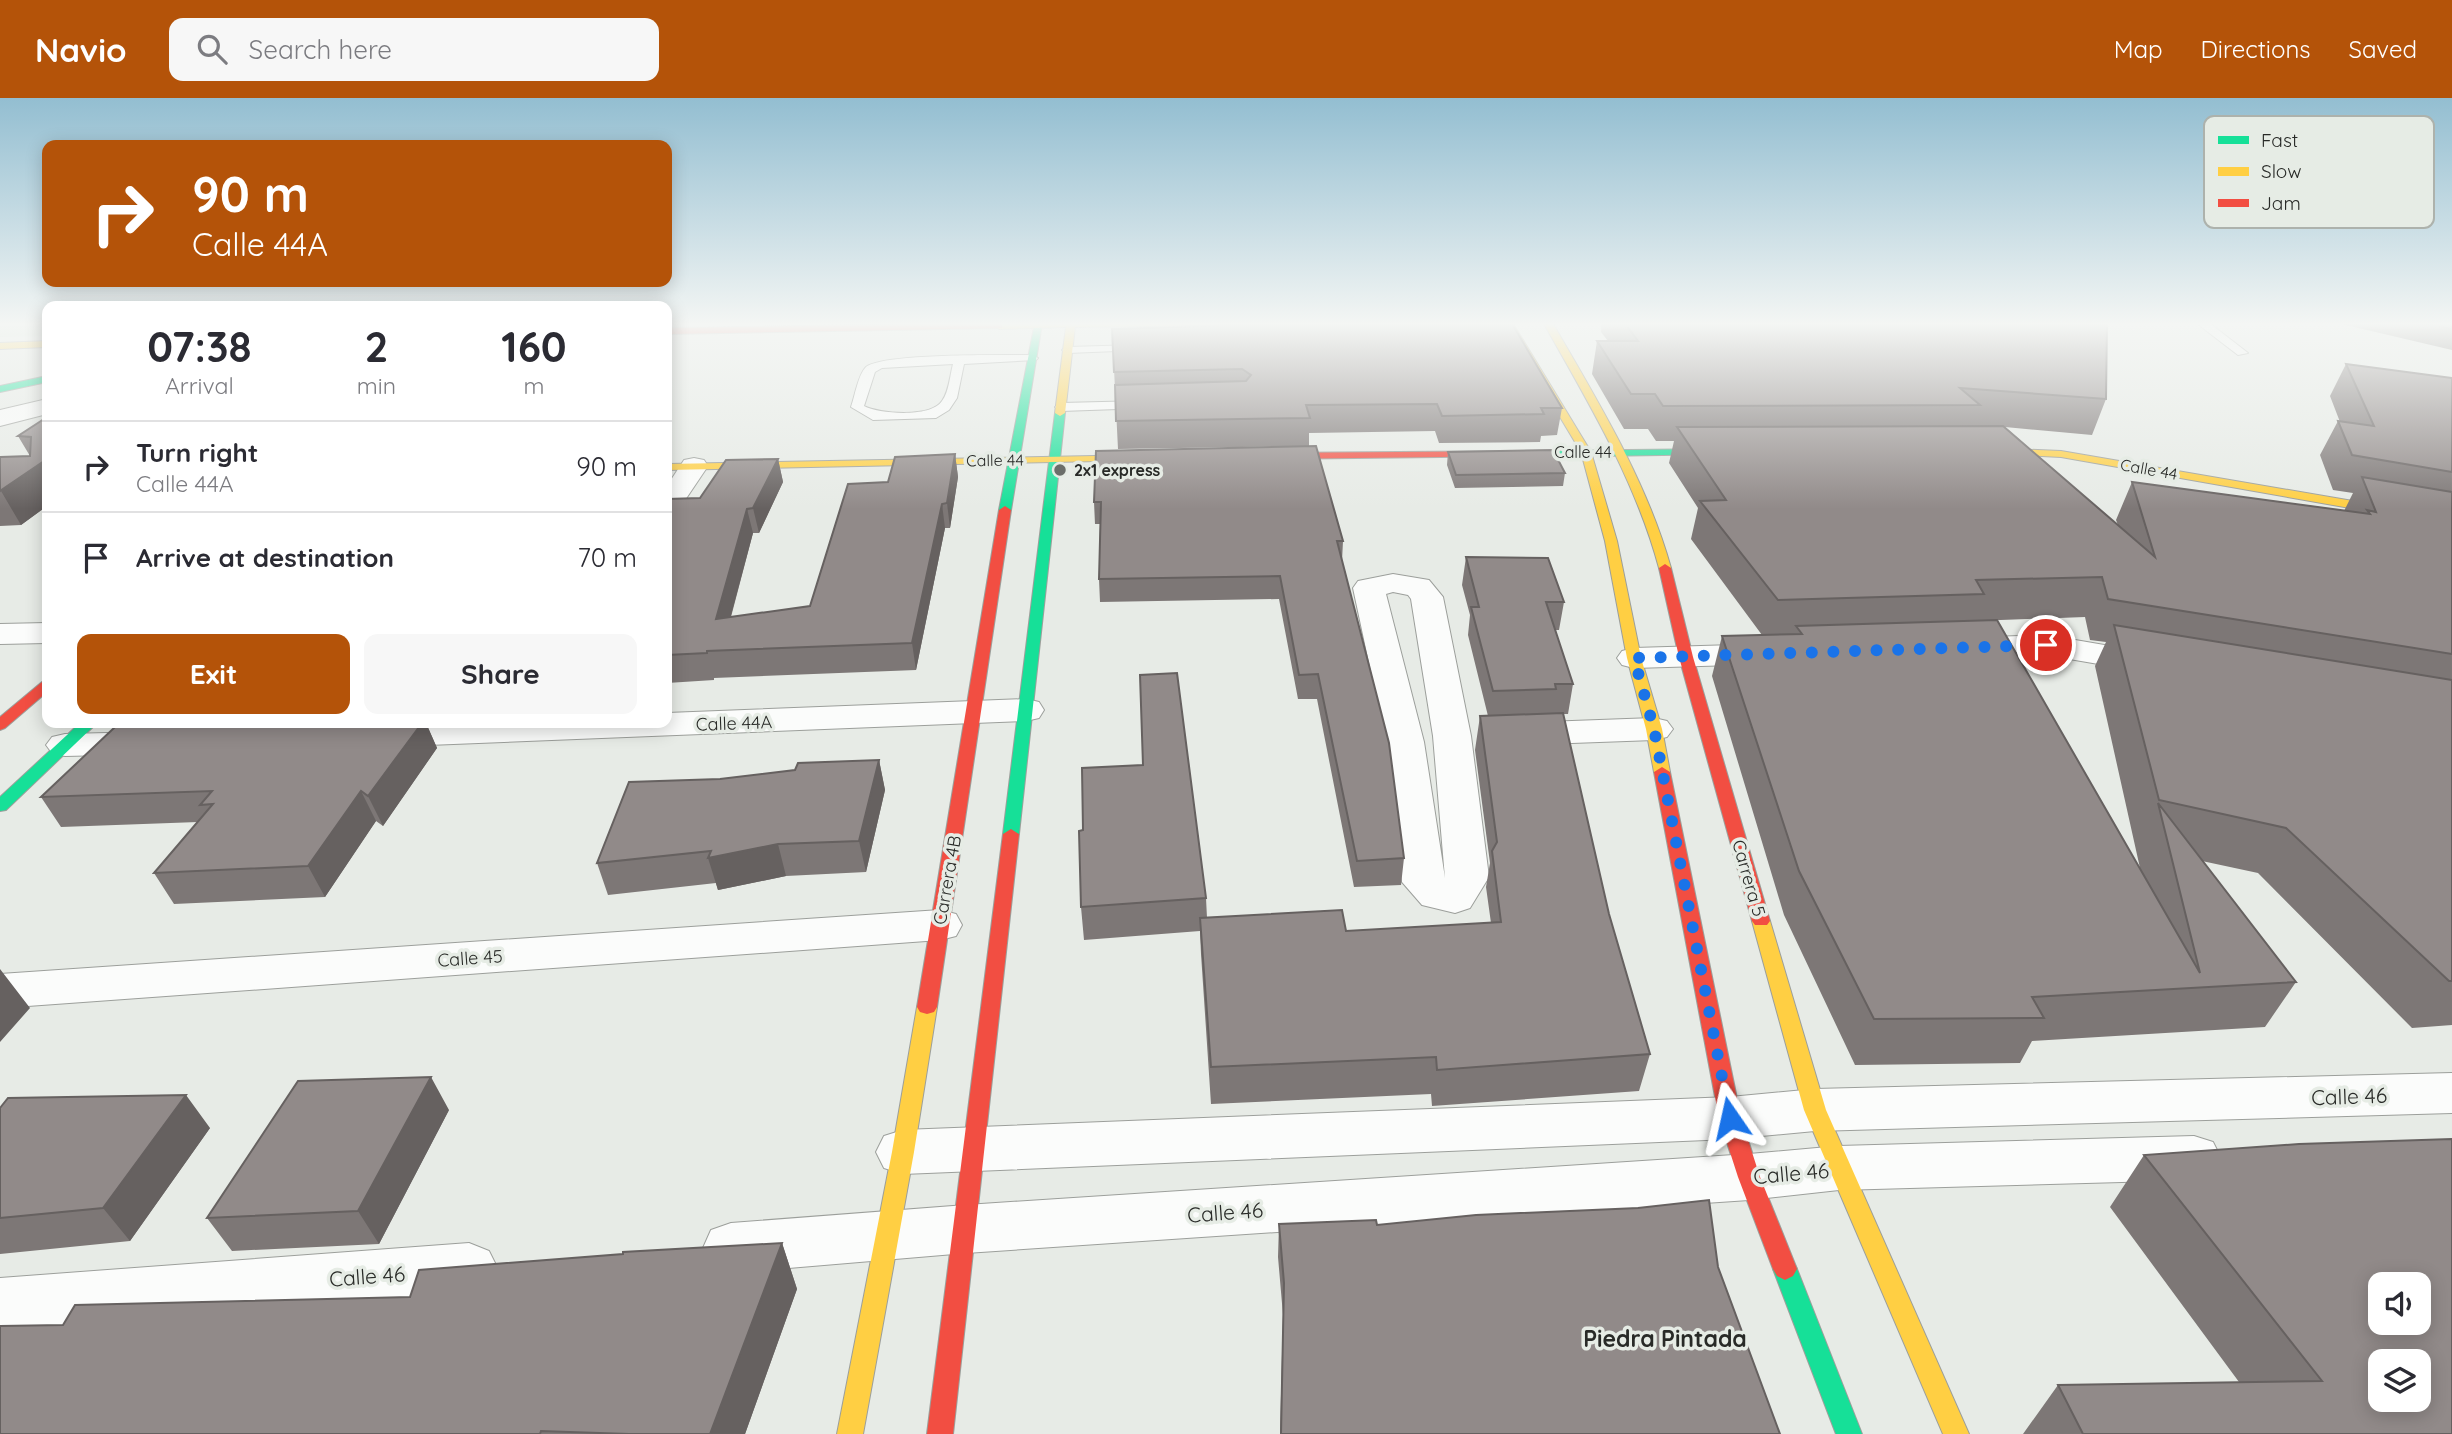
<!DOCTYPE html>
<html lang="en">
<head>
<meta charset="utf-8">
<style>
	:root { --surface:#fff; --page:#f7f7f7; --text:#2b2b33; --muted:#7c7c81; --line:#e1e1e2; --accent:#b45309 }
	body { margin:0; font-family:Quicksand,sans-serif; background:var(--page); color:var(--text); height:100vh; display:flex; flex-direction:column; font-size:26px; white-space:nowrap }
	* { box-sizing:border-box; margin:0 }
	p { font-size:23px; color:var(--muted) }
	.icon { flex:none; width:38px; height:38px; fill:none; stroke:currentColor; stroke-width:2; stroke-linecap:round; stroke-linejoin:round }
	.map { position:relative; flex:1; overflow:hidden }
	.side { position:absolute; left:42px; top:203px; width:630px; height:427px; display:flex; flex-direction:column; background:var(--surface); border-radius:14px; box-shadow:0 4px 18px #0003 }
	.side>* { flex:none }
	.guide { position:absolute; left:42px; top:42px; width:630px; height:147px; border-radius:14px; box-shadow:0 4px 18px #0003; background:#b45309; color:#fff; overflow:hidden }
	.tools { position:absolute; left:2368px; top:1174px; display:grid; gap:14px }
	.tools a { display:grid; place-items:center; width:63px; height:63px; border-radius:14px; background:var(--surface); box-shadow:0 4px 18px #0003; font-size:35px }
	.pin { position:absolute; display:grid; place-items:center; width:60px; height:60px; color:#fff; margin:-30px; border:4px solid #fff; border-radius:50%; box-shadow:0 2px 7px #0007 }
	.me { position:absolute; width:77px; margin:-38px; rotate:349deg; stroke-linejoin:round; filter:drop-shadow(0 0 5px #0008) }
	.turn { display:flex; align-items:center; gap:24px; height:147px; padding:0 35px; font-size:32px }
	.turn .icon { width:91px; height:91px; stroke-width:2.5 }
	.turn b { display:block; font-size:49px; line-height:60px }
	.eta { display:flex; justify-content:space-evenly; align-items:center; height:119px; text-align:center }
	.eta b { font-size:42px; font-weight:700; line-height:49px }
	.cta { display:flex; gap:14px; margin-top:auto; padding:14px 35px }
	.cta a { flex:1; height:80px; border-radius:14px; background:var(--accent); color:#fff; font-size:28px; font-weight:700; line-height:80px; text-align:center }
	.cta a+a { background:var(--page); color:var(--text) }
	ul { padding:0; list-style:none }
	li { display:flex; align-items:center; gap:21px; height:91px; padding:0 35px; border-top:2px solid var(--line) }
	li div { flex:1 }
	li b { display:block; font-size:26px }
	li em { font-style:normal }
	header { display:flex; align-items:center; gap:42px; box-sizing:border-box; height:98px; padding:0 35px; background:var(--accent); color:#fff }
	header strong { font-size:33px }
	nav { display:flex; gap:38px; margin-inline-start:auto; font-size:24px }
	.search { width:490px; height:63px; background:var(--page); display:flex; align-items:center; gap:18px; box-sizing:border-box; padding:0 24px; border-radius:14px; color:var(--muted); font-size:26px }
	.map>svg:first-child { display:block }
</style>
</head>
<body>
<header>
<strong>Navio</strong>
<div class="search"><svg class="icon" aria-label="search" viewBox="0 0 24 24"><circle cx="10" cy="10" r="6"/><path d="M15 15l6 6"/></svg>Search here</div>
<nav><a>Map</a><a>Directions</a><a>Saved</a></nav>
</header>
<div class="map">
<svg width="2452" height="1336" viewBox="0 0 2452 1336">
	<rect width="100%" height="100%" fill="#e7ebe6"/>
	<!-- green -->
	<path fill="#d4e3d1" d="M 0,224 L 47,224 L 47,238 L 0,239 Z"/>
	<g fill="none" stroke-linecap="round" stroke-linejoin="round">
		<defs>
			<path id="lane" d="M 2195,224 L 2208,224 L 2248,255 L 2238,257 Z
				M 1137,247 L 1143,250 L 1141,252 L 1068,255 L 1062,252 L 1068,249 Z
				M 1032,257 L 1038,260 L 1036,262 L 964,266 L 957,300 L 949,312 L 936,320 L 873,322 L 851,309 C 855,298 858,277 866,269 C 882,255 1004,257 1032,257 ZM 953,266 C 950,277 949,294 942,303 C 931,320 879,316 864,308 L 875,274 L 882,270 Z
				M 1143,303 L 1149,307 L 1147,310 L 1061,313 L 1055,309 L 1061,305 Z"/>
			<path id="street" d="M 47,301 L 47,316 L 0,328 L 0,312 Z
				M 694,360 L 704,362 L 708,368 L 677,414 L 667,417 L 667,388 L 684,362 Z
				M 1393,476 L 1429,482 L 1443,499 L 1471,638 L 1489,779 L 1470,810 L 1455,815 L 1422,807 L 1402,784 L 1386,644 L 1353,490 L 1358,483 ZM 1393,494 L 1408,497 L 1411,501 L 1433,638 L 1445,780 L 1424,644 L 1386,496 Z
				M 47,525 L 47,545 L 0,546 L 0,526 Z
				M 2046,537 L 2151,555 L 2163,558 L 2168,565 L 2163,572 L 2151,575 L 2046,557 L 1961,560 L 1949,557 L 1944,550 L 1949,543 L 1961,540 Z
				M 1768,546 L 1780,549 L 1785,556 L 1780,563 L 1768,566 L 1634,570 L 1622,567 L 1617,560 L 1622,553 L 1634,550 Z
				M 1026,601 L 1039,604 L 1044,612 L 1039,620 L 1026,623 L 378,649 L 365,646 L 359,638 L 365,630 L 378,627 L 667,625 L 667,615 Z
				M 1654,620 L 1667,623 L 1673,631 L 1667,639 L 1654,642 L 1516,647 L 1503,644 L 1497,636 L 1503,628 L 1516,625 Z
				M 150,634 L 163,637 L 169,645 L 163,653 L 150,656 L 65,658 L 52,655 L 46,647 L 52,639 L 65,636 Z
				M 940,812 L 956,816 L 962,827 L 956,838 L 940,842 L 0,910 L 0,876 Z
				M 2452,975 L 2452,1015 L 1815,1033 L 1730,1041 L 903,1076 L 884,1070 L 876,1054 L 884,1038 L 903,1032 L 1730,999 L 1815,991 Z
				M 2194,1038 L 2213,1044 L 2221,1060 L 2213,1076 L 2194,1082 L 1839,1092 L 1749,1102 L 966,1155 L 731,1175 L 711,1168 L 703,1150 L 711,1132 L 731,1125 L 966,1107 L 1749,1056 L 1839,1048 Z
				M 469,1145 L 489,1153 L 498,1171 L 489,1189 L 469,1197 L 0,1234 L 0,1180 Z"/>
			<path id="fast" d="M 1035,224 L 1042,226 L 1011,412 L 1005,416 L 999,412 Z
				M 47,278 L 47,284 L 0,294 L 0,288 Z
				M 1060,312 L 1065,315 L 1019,736 L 1011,741 L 1003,736 L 1055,315 Z
				M 1724,351 L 1729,354 L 1728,356 L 1531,359 L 1526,356 L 1531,353 Z
				M 80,625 L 97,625 L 6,712 L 0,713 L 0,699 Z
				M 1785,1160 L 1793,1164 L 1797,1171 L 1862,1336 L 1836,1336 L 1773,1171 L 1777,1164 Z"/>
			<path id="slow" d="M 1222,224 L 1218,227 L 1075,229 L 1065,315 L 1060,318 L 1055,315 L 1066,229 L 999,231 L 995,228 L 999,225 Z
				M 1503,224 L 1512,224 L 1591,354 L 1617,443 L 1641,560 L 1662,631 L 1670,674 L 1668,677 L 1662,679 L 1654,674 L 1646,631 L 1627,560 L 1605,443 L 1581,354 Z
				M 1543,224 L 1552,224 C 1598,304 1646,381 1671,470 L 1669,473 L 1661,473 L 1659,470 C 1635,381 1588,304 1543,224 Z
				M 47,243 L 47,249 L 0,251 L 0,245 Z
				M 1984,350 L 2061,353 L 2452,420 L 2452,428 L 2061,359 L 1980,355 L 1979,353 Z
				M 1147,357 L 1151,358 L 1151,362 L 667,372 L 667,366 Z
				M 1761,817 L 1767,819 L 1770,823 L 1826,1012 L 1969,1336 L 1943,1336 L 1804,1012 L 1752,823 L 1755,819 Z
				M 927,902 L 934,904 L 937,909 L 914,1054 L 863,1336 L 837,1336 L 892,1054 L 917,909 L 920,904 Z"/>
			<path id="jam" d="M 999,225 L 1002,226 L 1002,230 L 667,236 L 667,230 Z
				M 1531,353 L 1536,356 L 1535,358 L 1266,361 L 1261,358 L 1266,355 Z
				M 1005,408 L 1011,412 L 937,909 L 934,914 L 927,916 L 920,914 L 917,909 L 999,412 Z
				M 1665,466 L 1671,470 L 1693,559 L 1770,823 L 1767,827 L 1755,827 L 1752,823 L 1679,559 L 1659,470 Z
				M 47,583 L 47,594 L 5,630 L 0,632 L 0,619 L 42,584 Z
				M 1662,669 L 1670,674 L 1741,1020 L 1760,1079 L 1797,1171 L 1793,1178 L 1785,1182 L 1777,1178 L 1773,1171 L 1738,1079 L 1719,1020 L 1654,674 Z
				M 1011,731 L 1019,736 L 953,1336 L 927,1336 L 1003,736 Z"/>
		</defs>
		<!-- lane casing -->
		<use href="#lane" stroke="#9c9f9b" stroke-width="2"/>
		<!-- street casing -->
		<use href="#street" stroke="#9c9f9b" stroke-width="2"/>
		<!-- fast casing -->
		<use href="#fast" stroke="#9c9f9b" stroke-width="2"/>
		<!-- slow casing -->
		<use href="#slow" stroke="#9c9f9b" stroke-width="2"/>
		<!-- jam casing -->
		<use href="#jam" stroke="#9c9f9b" stroke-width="2"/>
		<!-- lane -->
		<use href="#lane" fill="#fbfcfb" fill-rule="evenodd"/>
		<!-- street -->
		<use href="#street" fill="#fbfcfb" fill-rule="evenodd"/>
		<!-- fast -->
		<use href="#fast" fill="#16e098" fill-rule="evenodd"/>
		<!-- slow -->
		<use href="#slow" fill="#ffcf43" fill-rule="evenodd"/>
		<!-- jam -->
		<use href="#jam" fill="#f24e42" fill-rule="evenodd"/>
	</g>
	<!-- wall -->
	<path fill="#7d7776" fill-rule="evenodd" d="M 1252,224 L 1320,224 L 1562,310 L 1557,337 L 1541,338 L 1540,344 L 1439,345 L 1435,333 L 1309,335 L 1309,348 L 1118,351 L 1112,231 L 1252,227 Z
		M 1602,224 L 2107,224 L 2106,301 L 2092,337 L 2005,329 L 2118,427 L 2116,422 L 2132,384 L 2344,413 L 2353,395 L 2333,392 L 2320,357 L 2338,323 L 2340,324 L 2330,298 L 2346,266 L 2452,280 L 2452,927 L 2412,930 L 2258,775 L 2202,763 L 2296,884 L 2265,929 L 2032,943 L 2020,965 L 1855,967 L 1784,817 L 1712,578 L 1722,538 L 1762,537 L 1691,441 L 1698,410 L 1669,365 L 1674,343 L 1656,343 L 1648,331 L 1624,331 L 1592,276 L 1597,243 L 1608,243 L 1601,234 ZM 2085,519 L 2090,542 L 2106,544 L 2095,568 L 2140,770 L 1974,523 Z
		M 2333,224 L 2452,224 L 2452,252 Z
		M 47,319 L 47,408 L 21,427 L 0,428 L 0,359 L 30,358 L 18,338 Z
		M 1096,353 L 1343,443 L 1342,463 L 1404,760 L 1401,787 L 1354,789 L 1317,601 L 1298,601 L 1279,501 L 1100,504 L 1099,481 L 1100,426 L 1095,426 L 1094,404 Z
		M 1448,354 L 1565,375 L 1563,388 L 1455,390 L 1447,367 Z
		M 955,356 L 958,379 L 950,430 L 945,430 L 916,572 L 714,580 L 714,582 L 667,585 L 667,401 L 700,400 L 778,361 L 783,384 L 759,435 L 753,435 L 731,519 L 810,508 L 888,384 Z
		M 1466,459 L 1564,504 L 1559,532 L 1555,532 L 1573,586 L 1568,616 L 1563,616 L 1609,816 L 1650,956 L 1639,993 L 1432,1008 L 1431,996 L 1211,1006 L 1201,856 L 1200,833 L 1084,842 L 1081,809 L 1206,800 L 1207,820 L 1346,833 L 1491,825 L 1486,789 L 1490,765 L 1475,652 L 1480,618 L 1488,618 L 1468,537 L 1470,517 L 1462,487 Z
		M 281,625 L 426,625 L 437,650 L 383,728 L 376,723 L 325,799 L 174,806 L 154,775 L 198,724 L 61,729 L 41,699 Z
		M 879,662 L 885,692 L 866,774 L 786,778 L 718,792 L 716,785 L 608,797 L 597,765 L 720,681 Z
		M 0,1010 L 210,1030 L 130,1143 L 0,1156 Z
		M 449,1012 L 379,1146 L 232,1153 L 207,1120 Z
		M 2144,1057 L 2452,1336 L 2023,1336 L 2058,1287 L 2239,1284 L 2110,1109 Z
		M 1279,1126 L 1377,1127 L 1718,1169 L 1780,1336 L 1280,1336 L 1283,1217 L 1278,1159 Z
		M 782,1145 L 797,1191 L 745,1336 L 0,1336 L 63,1227 L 410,1199 Z"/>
	<!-- shaded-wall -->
	<path fill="#666160" d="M 955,356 L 958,379 L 950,430 L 947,405 Z
		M 47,361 L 47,408 L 21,427 L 1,393 Z
		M 778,361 L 783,384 L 759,435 L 753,410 Z
		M 942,406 L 945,430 L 916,572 L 912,545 Z
		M 747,411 L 753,435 L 723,547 L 716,521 Z
		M 422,625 L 426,625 L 437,650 L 383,728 L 368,698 Z
		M 879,662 L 885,692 L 866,774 L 859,743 Z
		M 361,693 L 376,723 L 325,799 L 308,768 Z
		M 778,746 L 786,778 L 718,792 L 708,760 Z
		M 0,871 L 30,910 L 0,944 Z
		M 431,979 L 449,1012 L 379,1146 L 358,1113 Z
		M 186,997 L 210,1030 L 130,1143 L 103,1110 Z
		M 782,1145 L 797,1191 L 745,1336 L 710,1336 Z"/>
	<!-- building -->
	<path fill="#918a89" stroke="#666160" stroke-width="2" fill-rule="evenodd" d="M 1336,224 L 1511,224 L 1562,310 L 1541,310 L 1544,316 L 1442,318 L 1437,306 L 1306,307 L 1310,320 L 1116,323 L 1115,287 L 1246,283 L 1251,277 L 1242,271 L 1114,274 L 1112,231 Z
		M 1624,224 L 2107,224 L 2106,301 L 1960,290 L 1980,307 L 1663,308 L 1655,296 L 1631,296 L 1597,243 L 1638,243 Z
		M 2424,224 L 2452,224 L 2452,231 Z
		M 2346,266 L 2452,280 L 2452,374 L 2352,357 L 2338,323 L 2374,328 Z
		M 47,319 L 47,361 L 0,393 L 0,359 L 30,358 L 31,339 L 18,338 Z
		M 2003,328 L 2155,459 L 2132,384 L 2370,416 L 2367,412 L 2376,414 L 2362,379 L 2452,394 L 2452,556 L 2108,501 L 2102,479 L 1976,482 L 1984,496 L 1778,502 L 1700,403 L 1726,402 L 1677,329 Z
		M 1316,348 L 1343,443 L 1337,443 L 1389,645 L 1404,760 L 1357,763 L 1318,576 L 1299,577 L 1280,478 L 1099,481 L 1101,404 L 1094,404 L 1096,353 Z
		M 1553,352 L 1565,375 L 1456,377 L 1448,354 Z
		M 955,356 L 947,405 L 942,406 L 912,545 L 707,553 L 707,555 L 667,557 L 667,401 L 700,400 L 726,362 L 778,361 L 753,410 L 747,411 L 716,521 L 810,508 L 848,386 L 888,384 L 895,359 Z
		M 1466,459 L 1548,460 L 1564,504 L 1546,504 L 1573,586 L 1555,586 L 1556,591 L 1493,593 L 1471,509 L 1479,509 Z
		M 1997,522 L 2200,875 L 2158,705 L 2296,884 L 2032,899 L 2044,920 L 1874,921 L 1799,773 L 1722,538 L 1802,536 L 1796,528 Z
		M 2114,527 L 2452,582 L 2452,883 L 2449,883 L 2286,730 L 2159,702 Z
		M 1177,575 L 1206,800 L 1081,809 L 1079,733 L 1083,732 L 1082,670 L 1143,667 L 1140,577 Z
		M 1563,615 L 1609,816 L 1650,956 L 1437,972 L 1436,959 L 1211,969 L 1200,820 L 1342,812 L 1346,833 L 1501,824 L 1492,753 L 1497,744 L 1480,618 Z
		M 281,625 L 422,625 L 368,698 L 361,693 L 308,768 L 154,775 L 213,706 L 200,707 L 212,693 L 41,699 L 115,629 Z
		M 879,662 L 859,743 L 778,746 L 708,760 L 711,753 L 597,765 L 629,684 L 720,681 L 795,672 L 798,665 Z
		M 431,979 L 358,1113 L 207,1120 L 298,983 Z
		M 186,997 L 103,1110 L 0,1120 L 0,1010 L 8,1000 Z
		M 2452,1041 L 2452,1336 L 2083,1336 L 2058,1287 L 2322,1283 L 2144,1057 L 2299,1046 ZM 2380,1186 L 2418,1186 L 2418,1225 L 2380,1225 ZM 2380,1264 L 2418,1264 L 2418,1302 L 2380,1302 Z
		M 1709,1102 L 1718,1169 L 1780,1336 L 1281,1336 L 1284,1185 L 1279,1126 L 1376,1122 L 1377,1127 L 1476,1117 L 1638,1110 Z
		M 782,1145 L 710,1336 L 629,1336 L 541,1333 L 540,1336 L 0,1336 L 0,1228 L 63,1227 L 75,1207 L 410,1199 L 419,1172 L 623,1156 L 623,1154 Z"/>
	<!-- sky -->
	<linearGradient id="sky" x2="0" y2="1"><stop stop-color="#93bed1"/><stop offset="0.55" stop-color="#f4f6f4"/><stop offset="1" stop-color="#f4f6f4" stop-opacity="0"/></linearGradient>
	<rect width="2452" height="411" fill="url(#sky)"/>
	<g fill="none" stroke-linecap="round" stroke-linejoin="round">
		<!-- route -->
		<path stroke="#1a73e8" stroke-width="12" stroke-dasharray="0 21.6" d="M 1730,1020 L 1654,631 L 1634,560 L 2046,547"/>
	</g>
	<!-- markers -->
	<circle fill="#6b6e6a" stroke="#e6ece5" stroke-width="2.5" cx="1060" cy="372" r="7"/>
	<g text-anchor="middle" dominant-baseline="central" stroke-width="7" stroke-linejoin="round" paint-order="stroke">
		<!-- far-street labels -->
		<g font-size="16" fill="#282a27" stroke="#e6ece5">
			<text x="1583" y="354">Calle 44</text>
			<text transform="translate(995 362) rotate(-1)">Calle 44</text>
			<text transform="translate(2149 371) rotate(10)">Calle 44</text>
		</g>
		<!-- far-poi labels -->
		<g font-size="16" font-weight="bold" fill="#282a27" stroke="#e6ece5" text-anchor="start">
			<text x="1074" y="372">2x1 express</text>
		</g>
		<!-- street labels -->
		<g font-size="18" fill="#282a27" stroke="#e6ece5">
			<text transform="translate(734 625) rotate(-2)">Calle 44A</text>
			<text transform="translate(1749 780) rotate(74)">Carrera 5</text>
			<text transform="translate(947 782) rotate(-80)">Carrera 4B</text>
			<text transform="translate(470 860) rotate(-4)">Calle 45</text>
		</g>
		<!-- near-street labels -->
		<g font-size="21" fill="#282a27" stroke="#e6ece5">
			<text transform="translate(2349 998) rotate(-2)">Calle 46</text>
			<text transform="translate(1791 1075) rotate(-5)">Calle 46</text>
			<text transform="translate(1225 1114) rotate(-4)">Calle 46</text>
			<text transform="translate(367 1178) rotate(-4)">Calle 46</text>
		</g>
		<!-- near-neighbourhood labels -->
		<g font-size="23" font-weight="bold" fill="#282a27" stroke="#e6ece5">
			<text x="1665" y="1240">Piedra Pintada</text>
		</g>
	</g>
	<!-- legend -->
	<rect x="2204" y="18" width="230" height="112" rx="10" fill="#e6ece5" stroke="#adb2ac" stroke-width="2"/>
	<rect x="2218" y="38" width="31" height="8" fill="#16e098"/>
	<rect x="2218" y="69" width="31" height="9" fill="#ffcf43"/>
	<rect x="2218" y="101" width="31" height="8" fill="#f24e42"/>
	<g font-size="19" fill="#282a27">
		<text x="2261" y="49">Fast</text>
		<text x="2261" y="80">Slow</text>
		<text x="2261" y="112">Jam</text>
	</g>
</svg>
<div class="tools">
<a><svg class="icon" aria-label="sound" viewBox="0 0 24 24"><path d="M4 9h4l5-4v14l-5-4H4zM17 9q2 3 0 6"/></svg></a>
<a><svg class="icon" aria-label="layers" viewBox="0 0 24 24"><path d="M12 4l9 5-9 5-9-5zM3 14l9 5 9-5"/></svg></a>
</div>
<div class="pin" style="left:2046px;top:547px;background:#d93025"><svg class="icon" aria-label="arrive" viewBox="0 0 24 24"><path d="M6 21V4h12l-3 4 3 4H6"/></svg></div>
<svg class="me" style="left:1730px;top:1020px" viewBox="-20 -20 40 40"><path d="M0-17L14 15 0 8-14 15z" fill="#1a73e8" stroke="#fff" stroke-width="4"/></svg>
<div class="guide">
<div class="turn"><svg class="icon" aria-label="right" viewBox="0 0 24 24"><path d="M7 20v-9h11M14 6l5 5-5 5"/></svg><div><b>90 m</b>Calle 44A</div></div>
</div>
<section class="side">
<div class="eta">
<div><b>07:38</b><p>Arrival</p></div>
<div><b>2</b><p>min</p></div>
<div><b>160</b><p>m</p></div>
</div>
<ul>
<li><svg class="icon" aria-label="right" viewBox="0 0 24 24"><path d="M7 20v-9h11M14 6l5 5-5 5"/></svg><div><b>Turn right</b><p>Calle 44A</p></div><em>90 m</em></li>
<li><svg class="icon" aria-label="arrive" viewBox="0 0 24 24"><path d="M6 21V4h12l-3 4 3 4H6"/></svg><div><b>Arrive at destination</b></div><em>70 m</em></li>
</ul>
<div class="cta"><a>Exit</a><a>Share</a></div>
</section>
</div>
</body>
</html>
